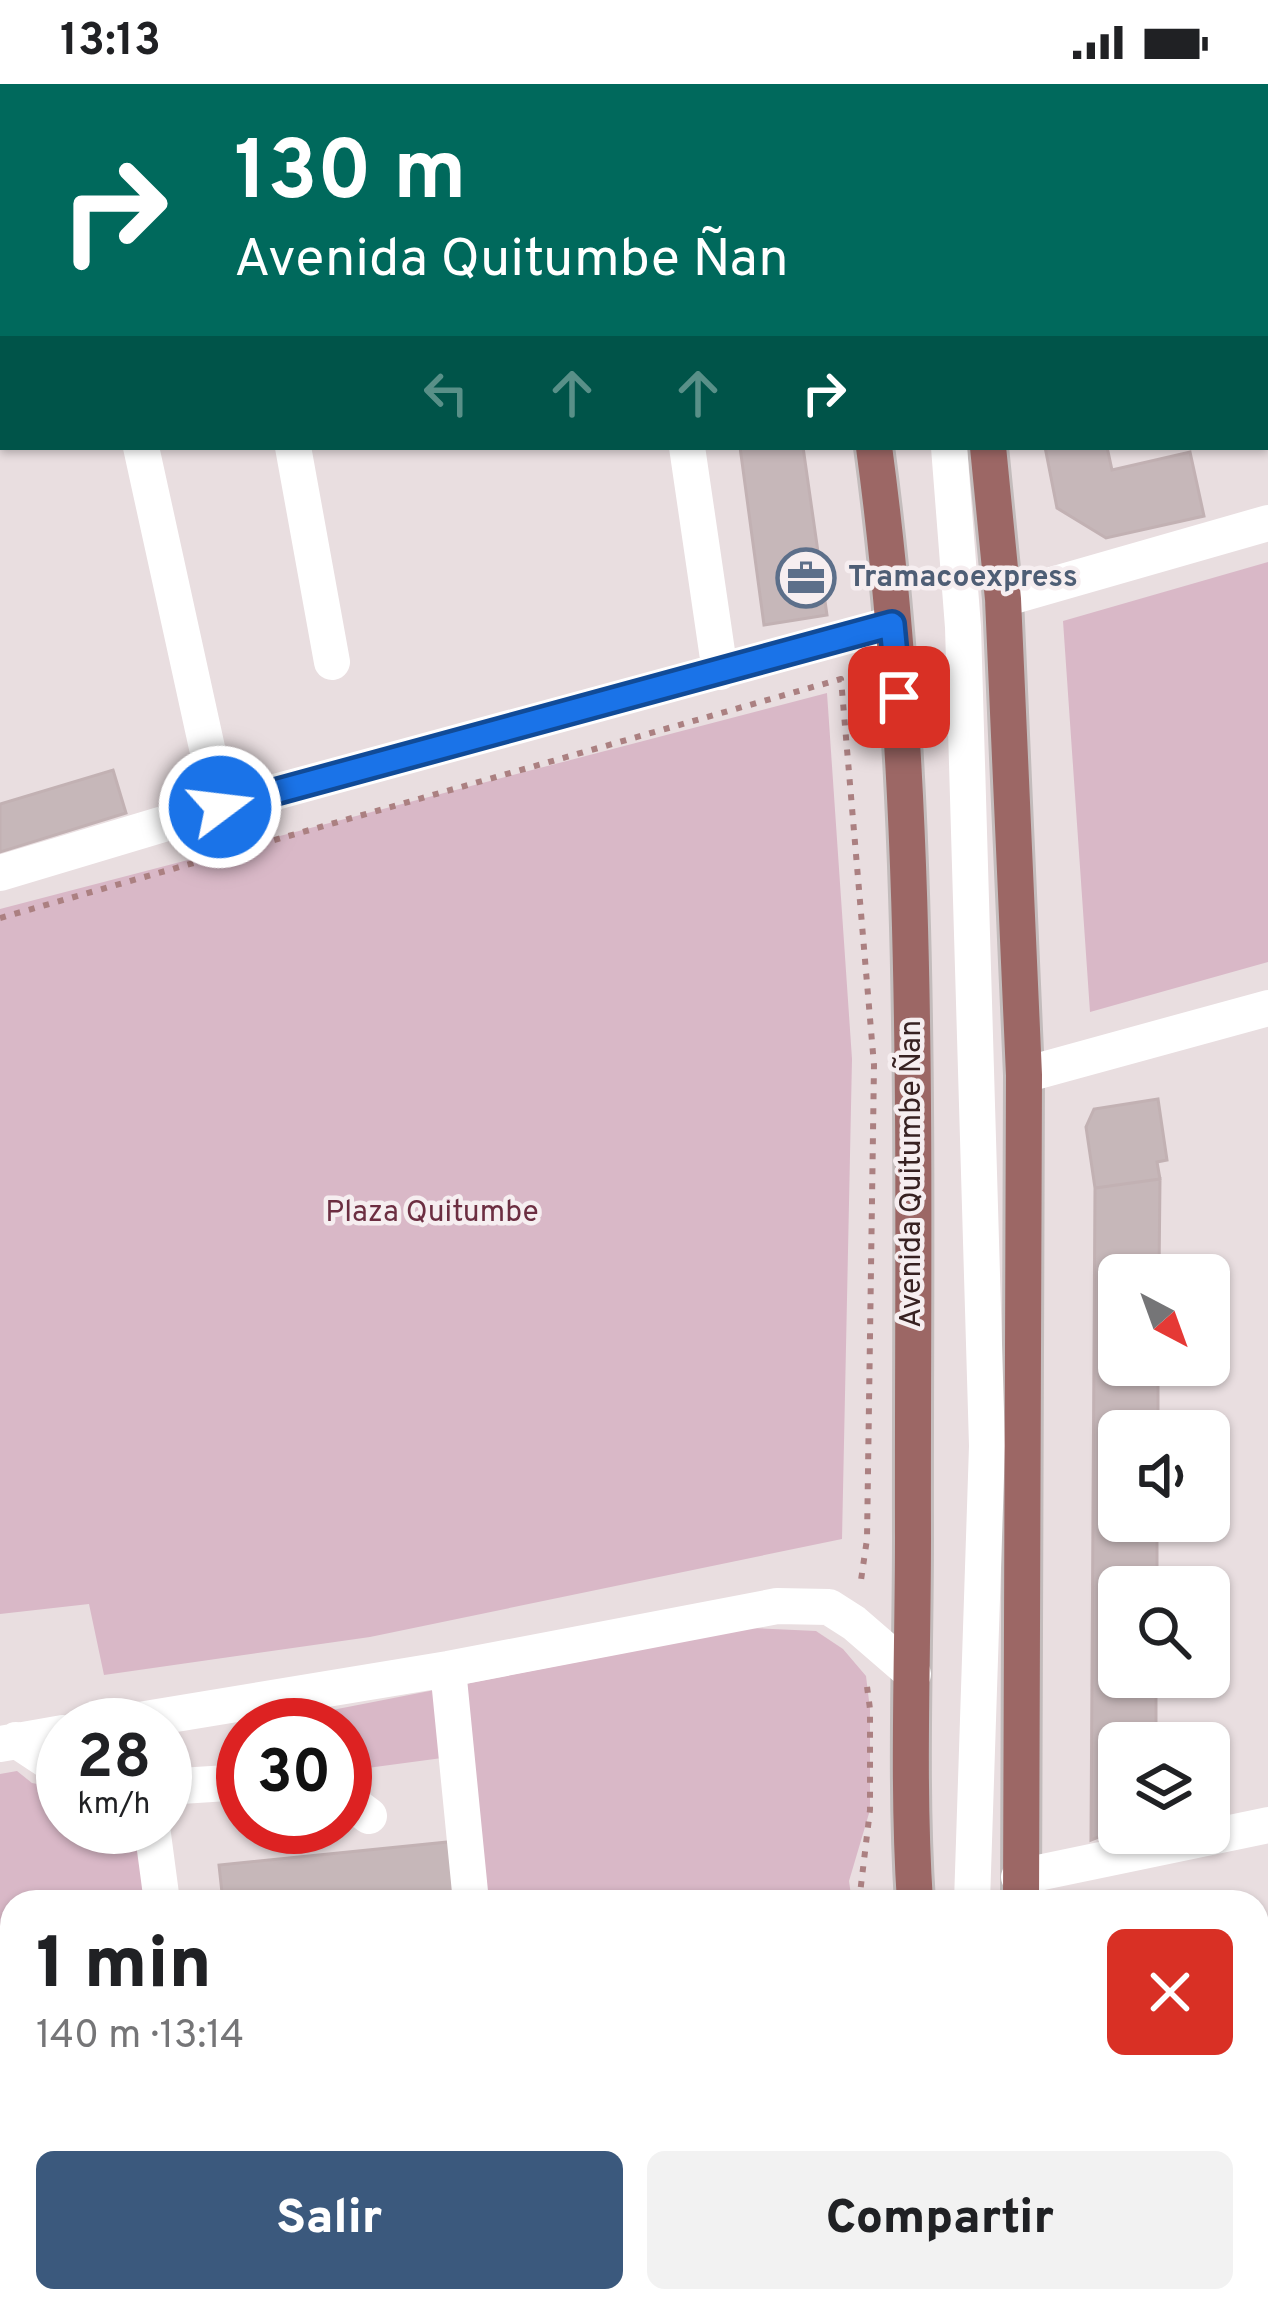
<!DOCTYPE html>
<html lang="es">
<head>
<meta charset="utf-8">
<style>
	:root { --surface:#fff; --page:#f2f2f2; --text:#202124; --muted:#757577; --accent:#3b597d }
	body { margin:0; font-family:Overpass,sans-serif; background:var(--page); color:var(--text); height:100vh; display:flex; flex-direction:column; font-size:45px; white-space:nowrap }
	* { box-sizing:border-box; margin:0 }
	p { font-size:39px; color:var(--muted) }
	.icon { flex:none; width:66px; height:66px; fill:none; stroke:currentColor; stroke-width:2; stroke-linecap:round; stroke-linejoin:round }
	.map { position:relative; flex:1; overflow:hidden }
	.panel { position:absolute; left:0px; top:1806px; width:1269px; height:423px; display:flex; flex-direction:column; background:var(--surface); border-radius:36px 36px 0 0; box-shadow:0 3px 9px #0004 }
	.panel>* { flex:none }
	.top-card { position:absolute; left:0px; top:0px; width:1269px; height:366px; box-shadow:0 3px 9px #0004; background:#00695c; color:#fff; overflow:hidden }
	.needle { width:78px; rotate:139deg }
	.tools { position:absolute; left:1098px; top:1170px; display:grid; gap:24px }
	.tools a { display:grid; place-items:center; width:132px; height:132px; border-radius:18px; background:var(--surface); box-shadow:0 3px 9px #0004; font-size:60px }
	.speed { position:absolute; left:36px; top:1614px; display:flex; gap:24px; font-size:60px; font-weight:700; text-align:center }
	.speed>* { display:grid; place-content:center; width:156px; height:156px; border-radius:50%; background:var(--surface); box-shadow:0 3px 9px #0004; line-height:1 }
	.speed small { font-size:30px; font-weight:400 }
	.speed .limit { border:18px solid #d22; background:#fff; color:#111 }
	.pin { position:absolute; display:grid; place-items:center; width:102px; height:102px; color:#fff; margin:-51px; border-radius:24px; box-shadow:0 6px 18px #0006 }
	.me { position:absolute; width:132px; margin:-66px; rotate:75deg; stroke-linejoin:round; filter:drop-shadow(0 0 9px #0008) }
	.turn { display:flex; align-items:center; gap:42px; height:252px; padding:0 36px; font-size:54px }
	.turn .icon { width:156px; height:156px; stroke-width:2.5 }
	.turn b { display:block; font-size:84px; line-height:102px }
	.lanes { display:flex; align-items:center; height:114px; padding:0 36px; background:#0003; justify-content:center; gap:60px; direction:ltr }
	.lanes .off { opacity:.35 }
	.round { display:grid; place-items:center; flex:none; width:126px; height:126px; border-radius:18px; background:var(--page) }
	.overview { display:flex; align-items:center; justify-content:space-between; height:204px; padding:0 36px }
	h1 { font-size:72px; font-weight:800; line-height:90px }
	.cta { display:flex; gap:24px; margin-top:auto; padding:24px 36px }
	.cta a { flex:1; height:138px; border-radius:18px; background:var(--accent); color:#fff; font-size:48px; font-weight:800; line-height:138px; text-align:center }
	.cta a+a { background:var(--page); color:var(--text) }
	.status { display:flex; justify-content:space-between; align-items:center; height:84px; padding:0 60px; background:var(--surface); direction:ltr }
	.status svg { height:33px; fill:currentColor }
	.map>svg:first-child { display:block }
</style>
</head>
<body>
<div class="status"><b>13:13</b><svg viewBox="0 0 49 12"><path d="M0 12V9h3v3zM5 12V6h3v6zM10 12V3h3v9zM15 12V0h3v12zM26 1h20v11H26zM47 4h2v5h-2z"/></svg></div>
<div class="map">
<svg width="1268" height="2227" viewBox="0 0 1268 2227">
	<rect width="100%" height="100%" fill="#e9dee0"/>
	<!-- green -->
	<path fill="#d9b8c7" d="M 1268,478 L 1268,878 L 1090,928 L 1063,537 Z
		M 827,609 L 852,975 L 842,1455 L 370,1553 L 104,1591 L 89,1520 L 0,1530 L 0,825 Z
		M 751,1544 L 816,1547 L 843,1565 L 866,1592 L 870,1625 L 870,1726 L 849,1797 L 852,1818 L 475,1818 L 457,1672 L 345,1687 L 345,1641 L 276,1641 L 276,1637 Z
		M 17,1687 L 32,1699 L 63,1705 L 63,1743 L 152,1743 L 162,1818 L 12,1818 L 12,1909 L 0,1910 L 0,1690 Z
		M 522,2217 L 878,2217 L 878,2227 L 524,2227 Z"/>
	<!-- water -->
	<path fill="#cca689" d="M 12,2200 L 12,2217 L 210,2217 L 211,2227 L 0,2227 L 0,2201 Z"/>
	<!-- building -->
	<path fill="#c6b7b9" stroke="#c2b1b3" stroke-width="3" d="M 74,0 L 274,0 L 263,3 Z
		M 1013,0 L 1059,0 L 1059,3 L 1014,3 Z
		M 740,363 L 803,363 L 827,531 L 764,541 Z
		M 1045,363 L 1107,363 L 1112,386 L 1190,368 L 1204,432 L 1106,454 L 1057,424 Z
		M 113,686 L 126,729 L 0,768 L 0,720 Z
		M 1158,1015 L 1167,1076 L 1157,1078 L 1160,1095 L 1095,1104 L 1086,1043 L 1094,1025 Z
		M 1160,1095 L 1159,1191 L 1119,1191 L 1119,1281 L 1158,1281 L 1158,1347 L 1119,1347 L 1119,1437 L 1157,1437 L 1157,1503 L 1119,1503 L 1119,1593 L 1156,1593 L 1156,1659 L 1119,1659 L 1119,1745 L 1091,1756 L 1095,1104 Z
		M 458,1757 L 464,1818 L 223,1818 L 219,1781 Z
		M 261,2217 L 502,2217 L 503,2227 L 262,2227 Z
		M 1121,2217 L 1189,2217 L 1190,2225 L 1123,2227 Z"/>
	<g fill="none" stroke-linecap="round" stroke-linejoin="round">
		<defs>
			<path id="major" d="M 822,0 L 822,3
				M 935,0 L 936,3
				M 874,363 C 923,724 912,1090 913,1454 C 913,1575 907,1697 915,1818
				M 988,363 L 1003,515 L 1024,991 L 1021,1818
				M 947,2217 L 949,2227
				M 1054,2217 L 1055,2227"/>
		</defs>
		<!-- major casing -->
		<use href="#major" stroke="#c3bcbc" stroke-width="42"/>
		<!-- path -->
		<path stroke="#ab8081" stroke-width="6" stroke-dasharray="6 9" stroke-linecap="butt" d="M 49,0 L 50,3
			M 0,834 L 841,595 L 874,981 L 867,1455 L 860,1503
			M 859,1818 L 870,1726 L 870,1625 L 866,1595
			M 886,2217 L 887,2227"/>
		<!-- minor -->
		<path stroke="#fff" stroke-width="36" d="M 894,0 L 894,3
			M 725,3 L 736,0
			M 0,68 L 3,67
			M 141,363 L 220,723
			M 293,363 L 332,578
			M 687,363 L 720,588
			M 949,363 L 963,543 L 987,1362 L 972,1818
			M 1003,515 L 1268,439
			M 0,789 L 220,723 L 892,540
			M 1024,991 L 1268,924
			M 448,1585 L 471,1818
			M 109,1641 L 448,1585 L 777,1522 L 829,1523 L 854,1539 L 913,1590
			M 16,1656 L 63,1687
			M 0,1660 L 63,1649
			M 165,1703 L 243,1698
			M 345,1714 L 369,1732
			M 152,1743 L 162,1818
			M 1019,1793 L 1268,1741
			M 1260,1907 L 1268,1939
			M 210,2217 L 211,2227
			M 510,2217 L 511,2227
			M 1000,2217 L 1001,2227"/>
		<!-- major -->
		<use href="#major" stroke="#9c6765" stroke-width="36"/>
	</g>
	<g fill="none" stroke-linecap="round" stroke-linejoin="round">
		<defs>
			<path id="route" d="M 220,723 L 892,540 L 899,613"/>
		</defs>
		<!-- route casing -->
		<use href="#route" stroke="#114b97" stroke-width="30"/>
		<!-- route -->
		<use href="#route" stroke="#1a73e8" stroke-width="21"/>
	</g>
	<!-- icons -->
	<defs>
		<symbol id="office-ring" viewBox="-11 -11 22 22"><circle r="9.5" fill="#f6eef0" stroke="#5c6f8a" stroke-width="1.5"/><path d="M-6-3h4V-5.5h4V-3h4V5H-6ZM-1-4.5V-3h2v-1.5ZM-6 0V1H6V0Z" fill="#5c6f8a"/></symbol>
	</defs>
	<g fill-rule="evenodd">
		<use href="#office-ring" x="773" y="461" width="66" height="66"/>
	</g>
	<g text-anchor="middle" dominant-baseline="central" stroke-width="9" stroke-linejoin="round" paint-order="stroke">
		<!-- service labels -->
		<g font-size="30" font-weight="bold" fill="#4e5e75" stroke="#f6eef0" text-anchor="start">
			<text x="848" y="494">Tramacoexpress</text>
		</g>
		<!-- street labels -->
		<g font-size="30" fill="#372121" stroke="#f6eef0">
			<text transform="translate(912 1090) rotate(-90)">Avenida Quitumbe Ñan</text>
		</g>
		<!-- park labels -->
		<g font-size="30" fill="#6c2e41" stroke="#f6eef0">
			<text x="432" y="1129">Plaza Quitumbe</text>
		</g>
	</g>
</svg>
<div class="tools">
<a><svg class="needle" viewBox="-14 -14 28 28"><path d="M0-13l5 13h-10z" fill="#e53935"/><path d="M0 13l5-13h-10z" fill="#757577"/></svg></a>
<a><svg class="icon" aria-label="sound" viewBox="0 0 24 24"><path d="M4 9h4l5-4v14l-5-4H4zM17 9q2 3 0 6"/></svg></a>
<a><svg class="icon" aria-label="search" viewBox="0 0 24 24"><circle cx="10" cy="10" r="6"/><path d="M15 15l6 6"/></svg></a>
<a><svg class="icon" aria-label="layers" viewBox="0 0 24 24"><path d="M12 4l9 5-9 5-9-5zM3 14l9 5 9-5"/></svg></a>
</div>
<div class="speed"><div>28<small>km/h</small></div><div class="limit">30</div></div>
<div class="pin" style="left:899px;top:613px;background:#d93025"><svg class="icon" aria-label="arrive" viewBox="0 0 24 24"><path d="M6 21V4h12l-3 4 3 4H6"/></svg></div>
<svg class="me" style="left:220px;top:723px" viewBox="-20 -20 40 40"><circle r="17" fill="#1a73e8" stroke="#fff" stroke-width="3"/><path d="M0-11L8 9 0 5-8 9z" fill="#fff"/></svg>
<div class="top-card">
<div class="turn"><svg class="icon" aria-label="right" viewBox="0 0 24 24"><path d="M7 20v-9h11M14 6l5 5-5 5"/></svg><div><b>130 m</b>Avenida Quitumbe Ñan</div></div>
<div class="lanes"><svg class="icon off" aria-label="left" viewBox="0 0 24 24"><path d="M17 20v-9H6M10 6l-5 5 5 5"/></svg><svg class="icon off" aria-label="ahead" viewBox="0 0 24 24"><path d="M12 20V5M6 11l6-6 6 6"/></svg><svg class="icon off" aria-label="ahead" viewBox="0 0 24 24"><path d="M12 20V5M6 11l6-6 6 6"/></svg><svg class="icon" aria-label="right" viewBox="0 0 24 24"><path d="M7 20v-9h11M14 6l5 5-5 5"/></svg></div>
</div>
<section class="panel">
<div class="overview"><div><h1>1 min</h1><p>140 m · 13:14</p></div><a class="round" style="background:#d93025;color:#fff"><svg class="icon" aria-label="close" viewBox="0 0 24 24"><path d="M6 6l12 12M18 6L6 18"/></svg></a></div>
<div class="cta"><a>Salir</a><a>Compartir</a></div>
</section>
</div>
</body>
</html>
